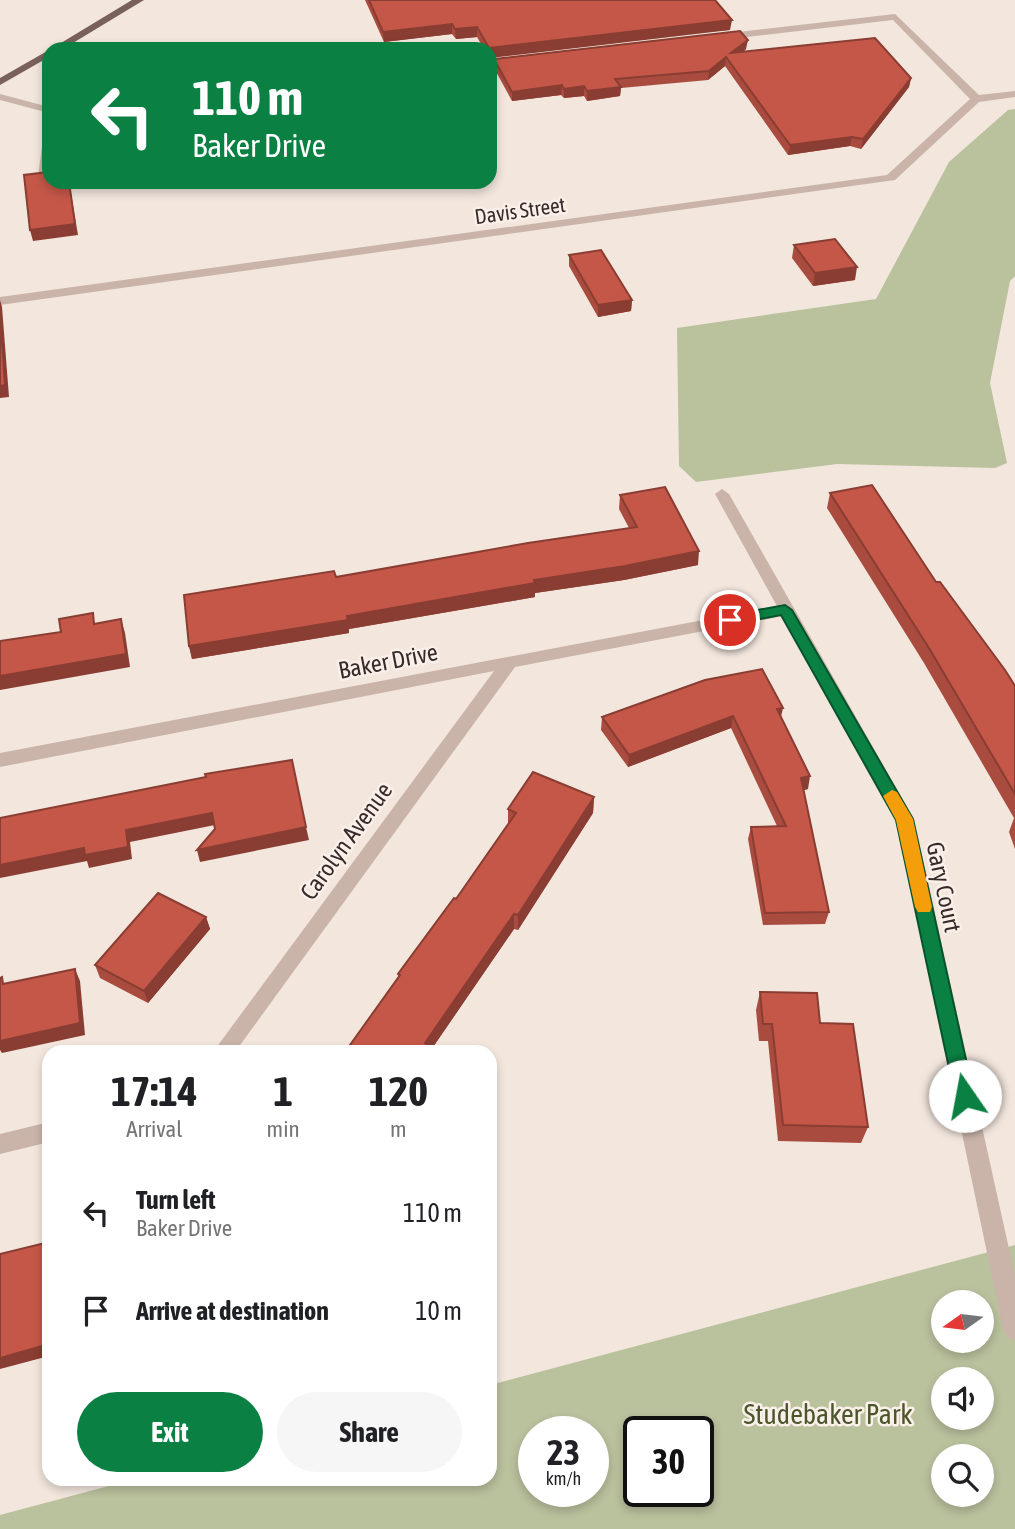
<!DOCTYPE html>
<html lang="en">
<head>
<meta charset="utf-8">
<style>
	:root { --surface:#fff; --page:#f6f6f6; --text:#202124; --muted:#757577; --accent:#0b8043 }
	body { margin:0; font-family:"Asap Condensed",sans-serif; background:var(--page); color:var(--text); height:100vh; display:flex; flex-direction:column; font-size:26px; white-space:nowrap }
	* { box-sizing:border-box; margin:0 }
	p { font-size:23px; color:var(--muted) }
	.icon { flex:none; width:38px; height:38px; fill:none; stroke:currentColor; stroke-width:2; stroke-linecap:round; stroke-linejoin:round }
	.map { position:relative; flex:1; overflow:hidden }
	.details { position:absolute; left:42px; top:1045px; width:455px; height:441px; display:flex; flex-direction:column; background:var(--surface); border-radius:21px; box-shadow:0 4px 10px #0003 }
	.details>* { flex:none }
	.guide { position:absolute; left:42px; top:42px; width:455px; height:147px; border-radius:21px; box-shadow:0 4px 10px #0003; background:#0b8043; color:#fff; overflow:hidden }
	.needle { width:46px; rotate:256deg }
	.fabs { position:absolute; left:931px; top:1290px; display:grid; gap:14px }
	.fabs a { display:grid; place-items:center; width:63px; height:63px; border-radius:50%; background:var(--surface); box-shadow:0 4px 10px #0003; font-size:35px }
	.speed { position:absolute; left:518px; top:1416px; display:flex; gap:14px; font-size:35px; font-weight:700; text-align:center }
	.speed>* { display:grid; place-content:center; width:91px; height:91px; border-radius:50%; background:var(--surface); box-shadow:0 4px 10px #0003; line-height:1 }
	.speed small { font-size:18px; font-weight:400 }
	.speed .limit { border:4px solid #111; border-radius:10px; background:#fff; color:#111 }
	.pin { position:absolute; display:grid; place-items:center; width:60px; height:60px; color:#fff; margin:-30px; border:4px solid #fff; border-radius:50%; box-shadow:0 2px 7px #0007 }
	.me { position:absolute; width:77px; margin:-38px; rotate:348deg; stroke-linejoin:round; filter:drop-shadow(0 0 5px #0008) }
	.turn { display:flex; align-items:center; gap:24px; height:147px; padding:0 35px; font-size:32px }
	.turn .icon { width:91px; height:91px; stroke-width:2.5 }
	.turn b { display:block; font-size:49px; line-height:60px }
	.eta { display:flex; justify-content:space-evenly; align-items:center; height:119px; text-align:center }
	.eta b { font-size:42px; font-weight:700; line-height:49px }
	.primary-button { display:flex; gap:14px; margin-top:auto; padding:14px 35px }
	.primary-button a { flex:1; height:80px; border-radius:42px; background:var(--accent); color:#fff; font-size:28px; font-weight:700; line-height:80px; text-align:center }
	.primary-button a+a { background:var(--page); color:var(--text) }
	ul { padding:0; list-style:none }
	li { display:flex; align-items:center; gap:21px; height:98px; padding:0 35px }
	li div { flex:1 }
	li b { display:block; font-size:26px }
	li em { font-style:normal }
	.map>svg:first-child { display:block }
</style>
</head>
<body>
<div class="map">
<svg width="1015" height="1529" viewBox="0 0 1015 1529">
	<rect width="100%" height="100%" fill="#f2e6dd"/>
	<!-- green -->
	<path fill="#bac19d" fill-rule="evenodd" d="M 1015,109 L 1015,276 L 1010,281 L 990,383 L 1007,463 L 995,468 L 837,464 L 696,482 L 679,466 L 677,328 L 876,299 L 949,162 L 1008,110 Z
		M 1015,1245 L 1015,1529 L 0,1529 L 0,1515 L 135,1479 L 490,1479 L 490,1385 ZM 943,1302 L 982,1302 L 982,1340 L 943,1340 ZM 943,1379 L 982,1379 L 982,1418 L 943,1418 ZM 534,1432 L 593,1432 L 593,1491 L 534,1491 ZM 639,1432 L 698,1432 L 698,1491 L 639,1491 ZM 943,1456 L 982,1456 L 982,1494 L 943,1494 Z"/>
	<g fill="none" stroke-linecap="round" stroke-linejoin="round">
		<!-- lane -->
		<path fill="#cab4a9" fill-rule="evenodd" d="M 0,94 L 49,107 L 49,113 L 0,100 Z
			M 49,136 L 49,177 L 44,179 L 38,176 L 43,139 Z"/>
		<!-- street -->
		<path fill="#cab4a9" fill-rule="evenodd" d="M 895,14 L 979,95 L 1015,91 L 1015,97 L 979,102 L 895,180 L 0,305 L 0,297 L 887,175 L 970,99 L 893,20 L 721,40 L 716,37 L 721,34 Z
			M 722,489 L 729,494 L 914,819 L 1015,1276 L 1015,1341 L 1007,1337 L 1003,1329 L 896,819 L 783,616 L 515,667 L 235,1052 L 213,1052 L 494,671 L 0,767 L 0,753 L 777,606 L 715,494 Z
			M 49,1122 L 49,1142 L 0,1154 L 0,1134 Z"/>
		<!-- primary -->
		<path fill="#79605a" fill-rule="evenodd" d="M 132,0 L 144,0 L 63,49 L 51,49 Z
			M 49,50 L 49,57 L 0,85 L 0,78 Z"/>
	</g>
	<!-- wall -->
	<path fill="#a94b3e" d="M 365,0 L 715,0 L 730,30 L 490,49 L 484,49 L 477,37 L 456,39 L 452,34 L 384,42 Z
		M 746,49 L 743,52 L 911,78 L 909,87 L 861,149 L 850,146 L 788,155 L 725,66 L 708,80 L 621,88 L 620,96 L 587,101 L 584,96 L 564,98 L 561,95 L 512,101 L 494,68 L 494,59 Z
		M 794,245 L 855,280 L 813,286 L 792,258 Z
		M 569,255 L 632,300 L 631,311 L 598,317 L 569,266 Z
		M 830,493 L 936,582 L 1015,686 L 1015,849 L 1009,832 L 1014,818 L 924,663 L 827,508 Z
		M 620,495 L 698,565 L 624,580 L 535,593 L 535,597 L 349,629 L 349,633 L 192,659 L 189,646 L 336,577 L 629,528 L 619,509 Z
		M 705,680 L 781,717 L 808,789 L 804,790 L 829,912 L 825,924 L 763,925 L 748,839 L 751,827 L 777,826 L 731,728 L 628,767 L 601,730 L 602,717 Z
		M 594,797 L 593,813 L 518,930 L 514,929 L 433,1047 L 433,1052 L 345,1052 L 398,978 L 398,974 L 456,899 L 508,825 L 508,809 Z
		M 206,917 L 210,929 L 148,1003 L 100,978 L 95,965 Z
		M 760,992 L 820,1023 L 868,1127 L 861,1143 L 778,1141 L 768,1041 L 759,1041 L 756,1010 Z"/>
	<!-- shaded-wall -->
	<path fill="#8a3d32" d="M 732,20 L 730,30 L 490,58 L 490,49 L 489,49 L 489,48 Z
		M 452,24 L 452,34 L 384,42 L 383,32 Z
		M 477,27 L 477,37 L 456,39 L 455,29 Z
		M 748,40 L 746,49 L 730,63 L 731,53 Z
		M 726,57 L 725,66 L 708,80 L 709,71 Z
		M 911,78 L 909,87 L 861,149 L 863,139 Z
		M 562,85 L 561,95 L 512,101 L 512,92 Z
		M 584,86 L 584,96 L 564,98 L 564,89 Z
		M 621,87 L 620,96 L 587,101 L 587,91 Z
		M 852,137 L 850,146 L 788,155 L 790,145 Z
		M 69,182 L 78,235 L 33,241 L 30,230 Z
		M 857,267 L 855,280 L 813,286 L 815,273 Z
		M 0,300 L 2,307 L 9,397 L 0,398 Z
		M 632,300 L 631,311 L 598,317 L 598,305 Z
		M 699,551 L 698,565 L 624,580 L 535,593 L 535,597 L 349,629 L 349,633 L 192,659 L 189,646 L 534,580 Z
		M 121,619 L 125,633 L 130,667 L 0,690 L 0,676 Z
		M 783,708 L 780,721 L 777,709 Z
		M 733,716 L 731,728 L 628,767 L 629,755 Z
		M 810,776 L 808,789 L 799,791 L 801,778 Z
		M 594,797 L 593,813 L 518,930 L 518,915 Z
		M 212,813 L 215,825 L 130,842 L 132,859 L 89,868 L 87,861 L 0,878 L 0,865 L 126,830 Z
		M 306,827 L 309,840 L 200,862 L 197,850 Z
		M 514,914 L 514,929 L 433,1047 L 433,1052 L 430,1052 L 425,1043 Z
		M 206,917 L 210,929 L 148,1003 L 144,991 Z
		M 75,969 L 80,981 L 85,1035 L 2,1053 L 0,1050 L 0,1041 Z
		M 49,1344 L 49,1356 L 0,1369 L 0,1358 Z"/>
	<!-- building -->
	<path fill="#c55748" stroke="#8a3d32" stroke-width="2" d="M 369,0 L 715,0 L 732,20 L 489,48 L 477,27 L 455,29 L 452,24 L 383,32 Z
		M 740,31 L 748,40 L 731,53 L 875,38 L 911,78 L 863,139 L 852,137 L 790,145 L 726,57 L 709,71 L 615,79 L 621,87 L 587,91 L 584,86 L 564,89 L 562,85 L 512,92 L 494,59 Z
		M 49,172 L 49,182 L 69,182 L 75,224 L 30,230 L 24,175 Z
		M 835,239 L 857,267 L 815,273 L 794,245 Z
		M 601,250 L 632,300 L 598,305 L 569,255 Z
		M 0,313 L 5,385 L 0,386 Z
		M 872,485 L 936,582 L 940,582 L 1005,670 L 1015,686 L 1015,794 L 929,648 L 830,493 Z
		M 665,487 L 699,551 L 625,566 L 534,580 L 535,583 L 347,616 L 348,620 L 189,646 L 184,595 L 334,571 L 336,577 L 528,543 L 637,527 L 620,495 Z
		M 93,613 L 94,624 L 121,619 L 126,654 L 0,676 L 0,641 L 61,632 L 59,619 Z
		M 762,669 L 783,708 L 777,709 L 810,776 L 801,778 L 829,912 L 765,913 L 751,827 L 786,826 L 733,716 L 629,755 L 602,717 L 705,680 Z
		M 292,760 L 306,827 L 197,850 L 215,829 L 212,813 L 126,830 L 128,847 L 85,855 L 84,848 L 0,865 L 0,818 L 206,777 L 205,774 Z
		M 533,772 L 594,797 L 518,915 L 514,914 L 425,1043 L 433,1047 L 430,1052 L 345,1052 L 400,975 L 398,974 L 454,898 L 456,899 L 516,813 L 508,809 Z
		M 158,893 L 206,917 L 144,991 L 95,965 Z
		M 75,969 L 80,1023 L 0,1041 L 0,978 L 2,977 L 3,984 Z
		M 760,992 L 817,993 L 820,1023 L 853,1024 L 868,1127 L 783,1125 L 772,1024 L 763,1024 Z
		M 49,1242 L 49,1344 L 0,1358 L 0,1254 Z"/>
	<!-- route -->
	<path fill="#0b8043" stroke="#07532c" stroke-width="2" d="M 785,605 L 792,610 L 913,819 L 974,1096 L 971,1102 L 965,1105 L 958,1102 L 955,1096 L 896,820 L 781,615 L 730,625 L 723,620 L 730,615 Z"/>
	<!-- slow -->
	<path fill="#f59e0b" d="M 892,790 L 897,792 L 913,819 L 932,907 L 930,912 L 918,912 L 915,907 L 896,820 L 883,796 Z"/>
	<g text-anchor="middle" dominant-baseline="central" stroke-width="5" stroke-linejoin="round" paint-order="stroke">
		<!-- far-street labels -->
		<g font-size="21" fill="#372b29" stroke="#faf0e9">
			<text transform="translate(520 210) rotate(-8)">Davis Street</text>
		</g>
		<!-- street labels -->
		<g font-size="24" fill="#372b29" stroke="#faf0e9">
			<text transform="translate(388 661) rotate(-11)">Baker Drive</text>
			<text transform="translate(346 841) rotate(-54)">Carolyn Avenue</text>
			<text transform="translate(944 887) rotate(78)">Gary Court</text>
		</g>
		<!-- near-park labels -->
		<g font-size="28" fill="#4c562c" stroke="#faf0e9">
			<text x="828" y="1414">Studebaker Park</text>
		</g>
	</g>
</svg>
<div class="fabs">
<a><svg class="needle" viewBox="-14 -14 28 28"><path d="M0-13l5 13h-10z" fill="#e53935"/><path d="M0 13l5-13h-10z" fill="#757577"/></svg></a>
<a><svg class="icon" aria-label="sound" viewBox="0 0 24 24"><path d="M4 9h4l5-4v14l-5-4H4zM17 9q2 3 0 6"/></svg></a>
<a><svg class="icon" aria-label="search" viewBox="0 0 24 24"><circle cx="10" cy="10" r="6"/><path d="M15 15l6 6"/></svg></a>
</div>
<div class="speed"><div>23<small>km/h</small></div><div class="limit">30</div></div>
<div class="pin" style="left:730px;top:620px;background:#d93025"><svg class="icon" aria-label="arrive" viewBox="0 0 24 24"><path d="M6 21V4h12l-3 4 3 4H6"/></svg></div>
<svg class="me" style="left:965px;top:1096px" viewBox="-20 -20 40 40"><circle r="19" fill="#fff"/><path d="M0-13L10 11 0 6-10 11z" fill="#0b8043"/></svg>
<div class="guide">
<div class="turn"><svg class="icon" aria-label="left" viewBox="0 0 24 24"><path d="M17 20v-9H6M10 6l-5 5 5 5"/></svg><div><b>110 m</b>Baker Drive</div></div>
</div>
<section class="details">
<div class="eta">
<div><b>17:14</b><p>Arrival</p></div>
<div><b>1</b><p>min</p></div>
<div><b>120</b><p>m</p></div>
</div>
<ul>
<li><svg class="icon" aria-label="left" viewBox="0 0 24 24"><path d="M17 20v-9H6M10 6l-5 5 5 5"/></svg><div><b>Turn left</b><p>Baker Drive</p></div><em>110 m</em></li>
<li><svg class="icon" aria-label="arrive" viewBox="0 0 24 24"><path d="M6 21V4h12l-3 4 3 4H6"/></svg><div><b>Arrive at destination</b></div><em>10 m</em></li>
</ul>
<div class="primary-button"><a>Exit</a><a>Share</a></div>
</section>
</div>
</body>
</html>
